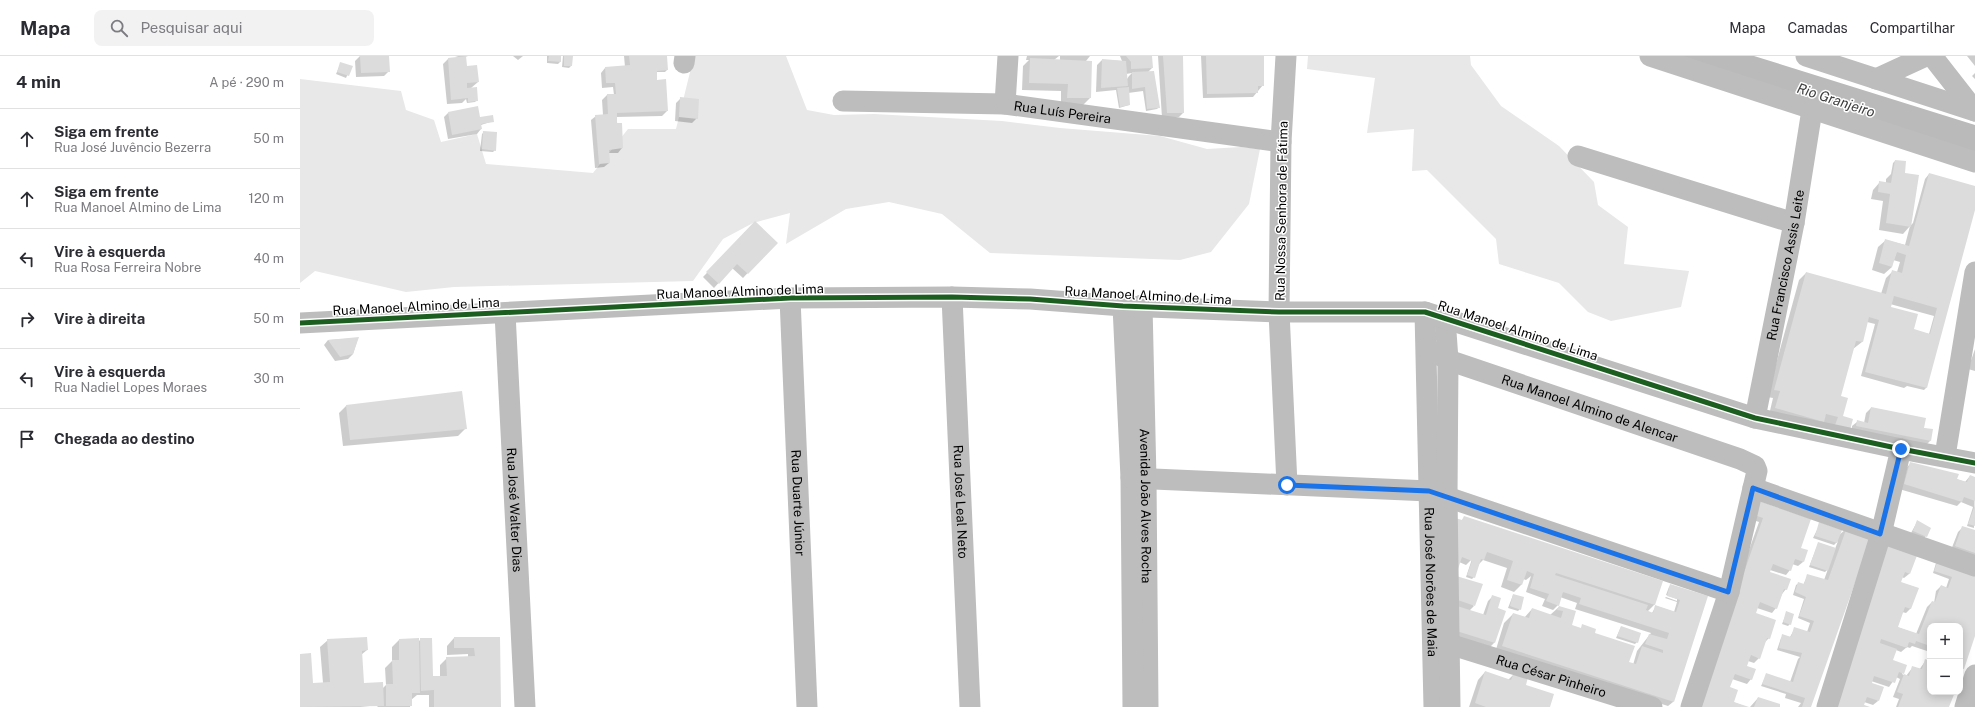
<!DOCTYPE html>
<html lang="pt">
<meta charset="utf-8">
<style>
body{margin:0;font-family:"Public Sans",sans-serif;background:#f2f2f3;color:#2b2b33}
.controls{position:absolute;right:12px;bottom:12px;display:grid;overflow:hidden;border-radius:8px;box-shadow:0 2px 10px #0003}
.controls button{width:36px;height:36px;display:grid;place-items:center;padding:0;border:0;border-bottom:1px solid #e1e1e2;background:#fff;color:#2b2b33;font:20px sans-serif}
.stop{position:absolute;width:12px;height:12px;margin:-9px;border:3px solid #1a73e8;border-radius:50%;background:#fff}
.stop.end{background:#1a73e8;border-color:#fff;box-shadow:0 1px 4px #0008}
.list{margin:0;padding:0;list-style:none}
h2{display:flex;justify-content:space-between;align-items:center;height:52px;margin:0;padding:0 16px;font-size:17px}
h2 small{font-size:13px;font-weight:400;color:#7c7c81}
.list li{display:grid;grid-template-columns:26px 1fr auto;gap:12px;align-items:center;box-sizing:border-box;height:60px;padding:0 16px;border-top:1px solid #e1e1e2}
.list b{display:block;font-size:15px;white-space:nowrap}
.list p{margin:0;font-size:13px;white-space:nowrap;color:#7c7c81}
.list em{font-size:13px;font-style:normal;color:#7c7c81}
.icon{flex:none;width:22px;height:22px;fill:none;stroke:currentColor;stroke-width:2;stroke-linecap:round;stroke-linejoin:round}
.map{position:relative;flex:none;width:1675px;height:651px;overflow:hidden}
header{display:flex;align-items:center;gap:24px;box-sizing:border-box;height:56px;padding:0 20px;background:#fff;border-bottom:1px solid #e1e1e2}
header strong{font-size:19px}
nav{display:flex;gap:22px;margin-inline-start:auto;font-size:14px}
.search{width:280px;height:36px;background:#f2f2f3;display:flex;align-items:center;gap:10px;box-sizing:border-box;padding:0 14px;border-radius:8px;color:#7c7c81;font-size:15px}
main{display:flex}
aside{flex:1;background:#fff}
.map>svg:first-child{display:block}
.green{fill:#e8e8e8}
.water{fill:#bababa}
.shadow{fill:#0003;fill-rule:evenodd}
.building{fill:#dcdcdc;fill-rule:evenodd}
.lines{fill:none;stroke-linecap:round;stroke-linejoin:round}
.minor{stroke:#bdbdbd;stroke-width:21}
.cycleway-casing{stroke:#fff;stroke-width:8}
.cycleway{stroke:#1b5e20;stroke-width:5}
.route{stroke:#1a73e8;stroke-width:5}
.labels{text-anchor:middle;stroke-width:3;stroke-linejoin:round;paint-order:stroke}
.street-label{font-size:13px;fill:#000;stroke:#fff}
.water-label{font-size:14px;font-style:italic;fill:#3e3e3e;stroke:#fff}
</style>
<header>
<strong>Mapa</strong>
<div class="search"><svg class="icon" aria-label="search" viewBox="0 0 24 24"><circle cx="10" cy="10" r="6"/><path d="M15 15l6 6"/></svg>Pesquisar aqui</div>
<nav><a>Mapa</a><a>Camadas</a><a>Compartilhar</a></nav>
</header>
<main>
<aside>
<h2>4 min<small>A pé · 290 m</small></h2>
<ul class="list">
<li><svg class="icon" aria-label="ahead" viewBox="0 0 24 24"><path d="M12 20V5M6 11l6-6 6 6"/></svg><div><b>Siga em frente</b><p>Rua José Juvêncio Bezerra</p></div><em>50 m</em></li>
<li><svg class="icon" aria-label="ahead" viewBox="0 0 24 24"><path d="M12 20V5M6 11l6-6 6 6"/></svg><div><b>Siga em frente</b><p>Rua Manoel Almino de Lima</p></div><em>120 m</em></li>
<li><svg class="icon" aria-label="left" viewBox="0 0 24 24"><path d="M17 20v-9H6M10 6l-5 5 5 5"/></svg><div><b>Vire à esquerda</b><p>Rua Rosa Ferreira Nobre</p></div><em>40 m</em></li>
<li><svg class="icon" aria-label="right" viewBox="0 0 24 24"><path d="M7 20v-9h11M14 6l5 5-5 5"/></svg><div><b>Vire à direita</b></div><em>50 m</em></li>
<li><svg class="icon" aria-label="left" viewBox="0 0 24 24"><path d="M17 20v-9H6M10 6l-5 5 5 5"/></svg><div><b>Vire à esquerda</b><p>Rua Nadiel Lopes Moraes</p></div><em>30 m</em></li>
<li><svg class="icon" aria-label="arrive" viewBox="0 0 24 24"><path d="M6 21V4h12l-3 4 3 4H6"/></svg><div><b>Chegada ao destino</b></div></li>
</ul>
</aside>
<div class="map">
<svg width="1675" height="651" viewBox="0 0 1675 651">
<rect width="100%" height="100%" fill="#fff"/>
<path class="green" d="M394,0H486L507,54L534,59L574,58L702,65L760,72L860,80L907,93L941,91L960,93L949,148L911,196L880,204L690,197L642,158L589,146L546,153L486,188L490,157L453,167L423,183L393,225L154,231L106,236L15,215L0,227V23L101,35L106,54L134,64L141,86L177,78L186,108L293,117L328,73H376Z
M1008,0H1170L1171,9L1201,50L1259,90L1294,126L1298,149L1328,171L1324,208L1389,215L1381,251L1311,265L1288,256L1259,227L1199,208L1196,183L1127,114L1112,115L1114,73L1067,77L1075,22L1007,13Z"/>
<path class="water" d="M1369,0H1454L1675,69V99Z"/>
<path class="shadow" d="M60,0H88L89,15L84,20L56,21L55,5Z
M155,0H168L165,1L166,11L178,26L171,32L177,44L175,46L167,47L166,43L162,47L147,48L143,8L148,3L162,2Z
M213,0H223L218,4Z
M247,0H260V6L258,8L247,7Z
M263,0H272L271,10L269,12L262,11Z
M324,0H366L367,14L365,16H356V25L367,55L362,60L316,61L322,92L318,97H308L309,107L304,111L295,112L291,64L296,60L303,59L302,44L307,39H314L313,31L302,32L301,17L305,12L325,11Z
M727,0H759L754,4H760V0H790L786,5L791,6L790,42L783,49L761,48V35L722,34L723,10L729,4H726Z
M820,0H851L852,12L848,16L859,51L857,53L846,55L843,35L828,37L829,49L819,52L816,34L796,36L797,9L802,4L822,5ZM832,17L829,20L827,23L826,18Z
M858,0H882L883,57L879,61L862,62Z
M901,0H964L963,29L953,41L903,42Z
M1667,0H1675V10Z
M41,7L51,11L46,22L36,18Z
M1675,17V23L1672,20Z
M381,42L397,62L392,67L375,65L376,47Z
M148,57L179,62L193,65L181,69V73L177,78L148,83L144,61Z
M184,76L195,94L193,96L180,95L182,78Z
M1595,105L1604,118L1610,170L1613,167L1625,123L1629,118L1675,131V151L1626,332L1624,334L1607,330L1604,332L1561,320L1575,268L1567,266L1562,286L1553,293L1540,341L1542,361L1549,373L1469,359L1473,342L1467,341L1499,224L1506,217L1581,238L1586,222L1593,215L1597,216L1600,206L1593,204L1592,211L1584,218L1572,214L1578,191L1586,184L1605,189L1610,170L1603,178L1579,174L1583,145L1571,143L1573,134L1580,126L1586,127V123L1591,118L1593,107ZM1590,248L1634,260L1629,278L1613,274L1589,251Z
M455,167L476,187L443,222L432,212L414,232L403,221Z
M58,282L53,298L48,303L35,305L24,289L28,284Z
M1675,293V315L1668,313Z
M46,350L165,373L158,380L43,390L39,357Z
M1571,352L1623,372L1632,374L1630,385L1625,390L1552,374V370L1557,366L1564,367L1566,357Z
M1611,407L1665,426L1670,420L1675,422L1674,472L1667,470L1673,451L1661,446L1657,450L1599,433L1606,412Z
M1455,451L1500,493L1503,506L1498,510L1492,508L1490,514L1486,519L1470,514L1469,517L1486,533L1482,538L1476,552L1472,557L1457,552L1455,557L1469,582L1464,587L1459,602L1454,607L1448,605L1446,611L1451,623L1447,628L1432,623L1429,630L1433,646L1446,651H1393L1459,466L1450,463Z
M1164,462L1355,548L1347,556L1352,557L1356,550L1374,556L1377,546L1365,542L1366,541L1377,545V543L1366,539L1369,531L1371,529L1382,533L1373,646L1368,650L1296,627L1194,600L1204,567L1213,558L1224,562L1232,553L1250,559L1259,551L1275,556L1271,570L1280,573L1283,570L1328,607L1333,609L1337,595L1351,577L1275,553L1277,547L1260,541L1258,549L1253,554L1242,550L1245,543L1226,536L1231,520L1226,524L1223,523L1221,529L1214,536L1201,531L1207,512L1183,504L1178,509L1174,521L1172,523L1166,521L1172,503L1166,509L1159,506L1161,465Z
M1617,466L1626,480L1624,482L1611,477Z
M1520,468L1538,480L1547,472L1510,651H1498L1501,647L1485,642L1486,638L1461,630L1467,618L1490,626L1498,603L1500,601L1477,594L1481,582L1483,580L1490,581L1495,572L1507,576L1510,567L1498,562L1504,543L1493,539L1496,529L1499,527L1503,529L1508,519L1524,524L1528,513L1525,516L1509,511L1518,488L1535,493L1538,485L1534,489L1513,482Z
M1663,471L1675,475V503L1651,494L1658,476Z
M1616,497L1609,518L1604,522L1602,521L1600,525L1611,552L1606,557L1602,556L1597,571L1616,578L1627,551L1632,546L1634,547L1636,535L1641,530L1646,532L1649,523L1633,517L1636,507L1675,518V577L1663,613L1660,616V570H1630V596L1612,590L1610,592L1607,591L1601,596L1596,594L1592,605L1606,610L1602,618L1606,620L1613,611L1619,614L1626,604L1630,605V636H1653L1648,651H1596L1599,643L1593,641L1600,623L1596,621L1589,631L1571,625L1570,628L1578,645L1573,649L1564,646L1563,649L1568,651H1532L1548,605Z
M1148,525L1174,550L1169,555L1183,559L1188,545L1193,540L1196,553L1204,555L1194,587L1189,592L1146,577Z
M1213,539L1220,553L1218,555L1208,552Z
M1487,556L1490,568L1488,570L1482,568Z
M1321,571L1337,586L1335,588L1316,582Z
M154,582H199L200,651H129V639H117L111,644L110,651H77L79,649L60,651H0V599L12,628L23,627L20,591L28,584L67,594L61,599L63,628L82,633L86,629L85,612L92,605V591L99,584L118,583V586L121,583L132,621H140V609L147,602L168,601V598L147,599V590Z
M1185,616L1208,624L1214,618L1249,651H1169L1178,624Z
M1458,642L1478,651H1450Z"/>
<path class="building" d="M60,0H89L90,16L61,17Z
M166,0L167,10L177,9L179,26L167,27V32L177,31L178,45L168,46V42L151,44L148,2Z
M249,0H261V6L248,5Z
M264,0H273L272,10H264Z
M329,0H367L368,14L357,15V24L366,23L368,55L317,57V67H322L323,92L309,94L310,107L299,108L295,59L308,58L307,38H316L315,27H306L305,11L330,9Z
M826,0H852L853,12L831,13V6Z
M863,0H883L884,57H867Z
M906,0H964V30H958V37L907,38Z
M730,2L792,5L791,42H767L768,28L729,27Z
M802,3L826,5L828,30L801,32Z
M40,6L53,10L49,20L37,16Z
M854,15L860,52L847,53L845,31L832,33V16Z
M829,31L830,49L820,51L817,32Z
M380,41L399,43L398,63L379,61Z
M178,50L180,61L193,59L194,66L181,68L182,73L152,79L148,56Z
M183,75L197,76L196,95L182,93Z
M1595,104L1606,105L1605,117L1619,119L1611,171L1586,167L1590,138L1578,136L1579,125L1591,127Z
M1629,117L1675,130V154L1627,332L1565,316L1579,264L1569,261L1563,286L1556,285L1541,340L1548,342L1543,360L1553,363L1550,374L1535,369L1538,361L1526,358L1524,366L1475,352L1480,335L1474,334L1506,216L1586,238L1592,214L1602,217L1606,199L1597,196L1592,211L1579,207L1585,183L1609,190ZM1594,240L1637,252L1630,278L1614,273L1618,258L1591,251Z
M455,165L478,187L448,218L437,208L419,228L406,216Z
M59,281L53,298L40,301L28,284Z
M162,335L167,373L50,384L46,349Z
M1571,351L1626,362L1624,372L1633,373L1631,385L1556,370L1557,364L1568,367Z
M1610,406L1659,418L1657,423L1667,426L1670,419L1675,421V445L1664,441L1662,446L1604,428Z
M1459,445L1511,463L1501,492L1508,494L1504,506L1495,503L1491,515L1473,508L1470,516L1491,523L1487,534L1484,533L1477,553L1460,546L1456,557L1476,564L1470,583L1467,582L1460,603L1451,599L1447,610L1456,613L1452,624L1435,618L1430,631L1438,634L1434,646L1449,651H1397L1463,462L1454,459Z
M1675,449V470L1668,468Z
M1164,460L1363,525L1355,549L1256,517L1255,519L1348,549L1346,554L1353,557L1355,549L1376,556L1380,544L1367,540L1370,528L1408,540L1374,646L1202,590L1213,557L1229,562L1232,552L1261,562L1263,555L1257,554L1259,550L1276,555L1272,569L1281,572L1282,568L1296,573L1295,577L1335,590L1329,606L1336,608L1342,590L1363,597V594L1345,588L1349,578L1367,583L1369,577L1279,548L1281,542L1263,536L1259,550L1246,545L1249,538L1230,532L1234,518L1227,515L1222,529L1207,524L1213,505L1187,496L1184,504L1181,503L1175,522L1167,519L1172,505L1162,501L1157,516L1152,461L1162,464Z
M1617,464L1631,472L1627,481L1613,475Z
M1519,466L1542,474L1537,487L1515,480Z
M1662,470L1675,474V497L1655,490Z
M1547,471L1572,479L1511,651H1502L1505,642L1462,628L1466,617L1493,626L1502,597L1479,592L1482,578L1491,581L1494,571L1510,576L1514,565L1499,560L1506,541L1495,536L1498,526L1504,528L1507,518L1528,524Z
M1518,486L1536,492L1528,515L1510,509Z
M1588,486L1618,497L1610,518L1605,516L1601,526L1619,532L1611,553L1605,551L1598,571L1619,578L1632,545L1635,546L1641,529L1648,532L1652,521L1634,515L1638,504L1675,517V580L1664,613L1660,612V570H1630V590L1616,585L1615,588L1609,586L1607,592L1581,583L1580,587L1597,593L1593,604L1607,609L1604,618L1609,620L1612,610L1622,613L1625,603L1630,605V636H1655L1649,651H1598L1603,638L1597,636L1604,618L1599,616L1595,627L1574,620L1572,627L1584,631L1579,645L1567,641L1564,649L1570,651H1535Z
M1153,519L1183,528L1175,550L1146,540Z
M1213,538L1224,541L1221,554L1210,550Z
M1192,539L1201,542L1198,552L1206,555L1195,587L1150,573L1157,550L1186,559Z
M1486,555L1494,558L1491,569L1483,566Z
M1321,570L1341,577L1338,587L1317,580Z
M67,581L68,594L62,595L64,627L83,626L84,650L0,651V598L11,597L13,627L30,626L27,583Z
M154,581H200L201,651H134V634L121,635L120,582H132L133,620H147L146,601L175,600L174,592H154Z
M119,582L120,637H112V650H86V628H93L92,604H99V583Z
M1185,615L1211,624L1214,617L1228,621L1226,629L1254,638L1250,651H1186L1175,647Z
M1458,641L1480,648V651H1454Z"/>
<g class="lines">
<g class="minor">
<path d="M986,0L981,86L979,256L987,429"/>
<path d="M1350,0L1675,106"/>
<path d="M1506,0L1675,55"/>
<path d="M1632,0L1675,55"/>
<path d="M384,7L385,0"/>
<path d="M1576,23L1626,0"/>
<path id="s1" d="M543,45L705,48L981,86"/>
<path d="M705,48L708,0"/>
<path d="M1278,100L1494,167"/>
<path id="s2" d="M652,241L670,651"/>
<path id="s3" d="M490,242L507,651"/>
<path id="s4" d="M842,249L846,423L848,651"/>
<path d="M823,250L831,422L833,651"/>
<path id="s5" d="M1125,256L1134,651"/>
<path id="s6" d="M205,257L225,651"/>
<path d="M1145,262L1148,304L1147,440L1150,651"/>
<path d="M0,267L490,242L652,241L730,243L823,250L979,256H1125L1455,362L1601,393L1675,407"/>
<path id="s7" d="M1127,292L1148,304L1440,403L1455,410L1457,415L1429,536L1391,651"/>
<path id="s8" d="M1455,362L1494,167L1512,54"/>
<path d="M1645,400L1675,216"/>
<path d="M831,422L1129,435L1429,536"/>
<path d="M1453,432L1675,510"/>
<path id="s9" d="M1149,588L1352,651"/>
<path d="M1527,651L1581,478L1601,393"/>
<path d="M1665,651L1675,619"/>
</g>
<g class="cycleway-casing">
<path id="cycleway" d="M0,267L490,242L652,241L730,243L823,250L979,256H1125L1455,362L1601,393L1675,407"/>
</g>
<use href="#cycleway" class="cycleway"/>
</g>
<g class="lines">
<path class="route" d="M987,429L1129,435L1428,536L1453,432L1580,478L1601,393"/>
</g>
<g class="labels">
<g class="street-label">
<text dy="5" stroke="none"><textPath href="#s1" startOffset="220">Rua Luís Pereira</textPath></text>
<text transform="translate(981 155) rotate(-89)" y="5">Rua Nossa Senhora de Fátima</text>
<text dy="5" stroke="none"><textPath href="#s8" startOffset="156">Rua Francisco Assis Leite</textPath></text>
<text transform="translate(440 235) rotate(-2)" y="5">Rua Manoel Almino de Lima</text>
<text transform="translate(848 239) rotate(3)" y="5">Rua Manoel Almino de Lima</text>
<text transform="translate(116 250) rotate(-3)" y="5">Rua Manoel Almino de Lima</text>
<text transform="translate(1218 274) rotate(18)" y="5">Rua Manoel Almino de Lima</text>
<text dy="5" stroke="none"><textPath href="#s7" startOffset="174">Rua Manoel Almino de Alencar</textPath></text>
<text dy="5" stroke="none"><textPath href="#s2" startOffset="205">Rua José Leal Neto</textPath></text>
<text dy="5" stroke="none"><textPath href="#s3" startOffset="205">Rua Duarte Júnior</textPath></text>
<text dy="5" stroke="none"><textPath href="#s4" startOffset="201">Avenida João Alves Rocha</textPath></text>
<text dy="5" stroke="none"><textPath href="#s6" startOffset="197">Rua José Walter Dias</textPath></text>
<text dy="5" stroke="none"><textPath href="#s5" startOffset="270">Rua José Norões de Maia</textPath></text>
<text dy="5" stroke="none"><textPath href="#s9" startOffset="107">Rua César Pinheiro</textPath></text>
</g>
<g class="water-label">
<text transform="translate(1536 44) rotate(18)" y="5">Rio Granjeiro</text>
</g>
</g>
</svg>
<div class="controls">
<button>+</button>
<button>−</button>
</div>
<div class="stop" style="left:987px;top:429px"></div>
<div class="stop end" style="left:1601px;top:393px"></div>
</div>
</main>
